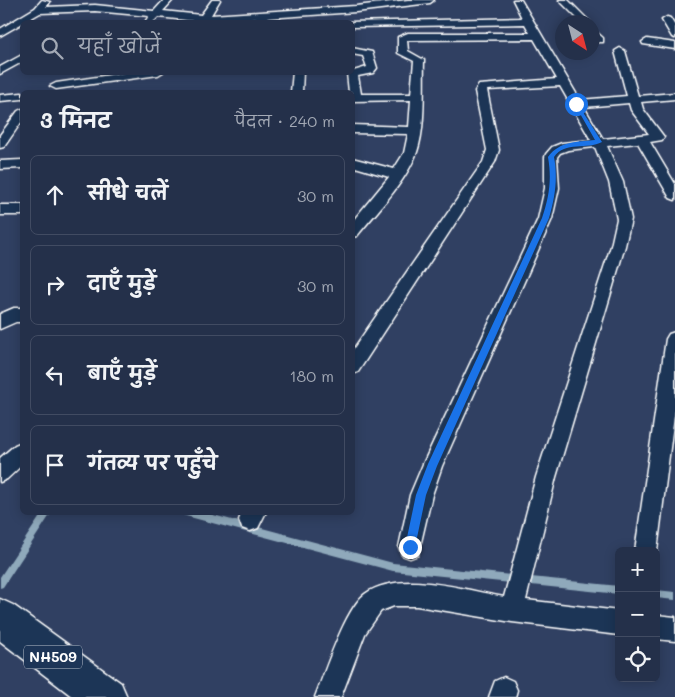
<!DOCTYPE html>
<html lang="hi">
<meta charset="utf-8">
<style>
body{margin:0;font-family:Mali,"Playpen Sans Deva",sans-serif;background:#303c54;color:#f1f3f6}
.controls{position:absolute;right:15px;bottom:15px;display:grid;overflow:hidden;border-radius:8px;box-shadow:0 2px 12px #0003}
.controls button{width:45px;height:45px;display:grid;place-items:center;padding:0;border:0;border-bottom:1px solid #414b62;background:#24304a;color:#f1f3f6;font:25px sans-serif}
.compass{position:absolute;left:555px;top:15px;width:45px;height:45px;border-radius:50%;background:#24304a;box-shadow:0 2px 12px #0003;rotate:144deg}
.stop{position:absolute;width:15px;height:15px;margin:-11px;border:4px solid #1a73e8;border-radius:50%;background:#fff}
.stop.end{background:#1a73e8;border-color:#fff;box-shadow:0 1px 5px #0008}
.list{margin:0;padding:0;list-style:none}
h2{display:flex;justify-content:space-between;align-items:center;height:65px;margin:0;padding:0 20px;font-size:21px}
h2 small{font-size:16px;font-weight:400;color:#a3a9b5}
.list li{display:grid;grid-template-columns:32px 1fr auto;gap:15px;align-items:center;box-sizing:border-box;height:80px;margin:0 10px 10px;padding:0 10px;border:1px solid #414b62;border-radius:8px}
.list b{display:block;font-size:19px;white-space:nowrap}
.list em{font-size:16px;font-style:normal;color:#a3a9b5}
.icon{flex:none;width:28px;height:28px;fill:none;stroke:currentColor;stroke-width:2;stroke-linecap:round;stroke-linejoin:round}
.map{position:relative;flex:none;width:675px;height:697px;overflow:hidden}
.search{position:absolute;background:#24304a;box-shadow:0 2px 12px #0003;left:20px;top:20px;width:335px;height:55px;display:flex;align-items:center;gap:12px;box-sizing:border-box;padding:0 18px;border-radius:8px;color:#a3a9b5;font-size:19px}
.panel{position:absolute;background:#24304a;box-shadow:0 2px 12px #0003;left:20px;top:90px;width:335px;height:425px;border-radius:8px}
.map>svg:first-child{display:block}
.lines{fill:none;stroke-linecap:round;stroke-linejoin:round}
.stream{fill:#8fa9bb;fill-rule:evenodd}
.street-casing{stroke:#fff;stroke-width:3}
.highway-casing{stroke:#fff;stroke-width:3}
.street{fill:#1d3557;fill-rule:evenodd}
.highway{fill:#1d3557;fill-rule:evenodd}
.route{fill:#1a73e8}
.labels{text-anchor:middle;stroke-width:4.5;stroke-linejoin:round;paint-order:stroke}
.shield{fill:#1d3557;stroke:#bbc2cd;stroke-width:1}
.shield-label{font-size:14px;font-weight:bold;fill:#fff}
</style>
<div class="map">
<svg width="675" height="697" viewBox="0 0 675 697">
<rect width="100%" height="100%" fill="#304062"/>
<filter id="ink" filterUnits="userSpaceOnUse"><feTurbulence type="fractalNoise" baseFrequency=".02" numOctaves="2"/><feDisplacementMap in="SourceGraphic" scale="10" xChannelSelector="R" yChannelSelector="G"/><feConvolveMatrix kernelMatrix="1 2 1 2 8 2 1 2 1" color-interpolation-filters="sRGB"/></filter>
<g filter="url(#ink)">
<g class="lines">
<path class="stream" d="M43,512H52L3,587L0,588V577Z
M182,512H202L393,563L619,586V594L393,571L186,516L183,515Z
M656,590L675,592V600L656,598Z"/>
<g class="street-casing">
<path id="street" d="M42,0L50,2L46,7L95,5L154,11L164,0H173L163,11L201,15L212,0H220L211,15L356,6L408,0H434L430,3L356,12L205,22L158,17L153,22H145L149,16L95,11L40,13L0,36V29L35,8Z
M513,0H521L580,100L627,96L615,51L620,48L625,51L638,96L675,93V99L641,102L643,109L664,137L662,140L650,142L675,184V200L670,198L638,143L607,146L623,182L631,219L625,246L556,477L526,600L619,611V635L512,622L417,606H394L381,611L365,634L341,697H315C325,672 345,609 365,594C401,569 464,590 504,597L536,477L611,246L617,219L609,182L595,147L568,150L560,153L557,157L559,188L552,219L442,466L432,495L418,555L410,558L402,555L399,547L410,495L423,464L538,219L545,188V157L546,154L552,147L562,143L591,140L560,86L487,90L499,150L495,162L358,372L352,374V351L483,162L487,150L475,91L479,85L557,79L534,39L407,40L408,51L424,60C423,88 426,126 417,152C406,182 377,211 357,236L352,237V222L389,177L352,166V158L394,169L404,153L408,134L352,133V125L409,127L411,100L352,101V92H349L347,73L367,67L363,56L352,54V48L372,52L377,68L373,73L358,76L361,94H411L414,61L398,53V37L408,33H530L525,24L352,27V22H348L522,18ZM629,103L631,110L649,134L603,139L584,107Z
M559,0H568L590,22H581Z
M667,17L670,18L675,26V38L672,37L662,20Z
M592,28L603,38V42H595L592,38Z
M647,39L675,43V49L643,44L642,42Z
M22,55V62L0,74V67Z
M131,72H163L158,75L56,89L50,86L56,83Z
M293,72H303L302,92H291Z
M22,93V99L0,101V95Z
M22,109V121L4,147L0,148V135L18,111Z
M22,160V168L0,169V161Z
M0,205H22V215H0Z
M14,308H22V322H16L0,329V314Z
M675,332V408L657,551L656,553V551H635L666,339L669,334Z
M22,442V465L7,479L0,482V458L15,445Z
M242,512H266L258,528L250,531L242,528L239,520Z
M656,615L675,617V641L656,639Z
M504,677L513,681L517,690L515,697H489L495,681Z"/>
</g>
<g class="highway-casing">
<path id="highway" d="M0,599L13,605L121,683L127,697H73L0,641Z"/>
</g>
<use href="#street" class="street"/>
<use href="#highway" class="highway"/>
</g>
</g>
<path class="route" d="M574,103H577L602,142C587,150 565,141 554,157C558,179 555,197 549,218L437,466L426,495L415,547L410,552L405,547L416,495L428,464L542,218C549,197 552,180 548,157C559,141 578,142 595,140Z"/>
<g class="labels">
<rect class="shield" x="24" y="645.5" width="58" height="23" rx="4"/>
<g class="shield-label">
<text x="53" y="662">NH509</text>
</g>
</g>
</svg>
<div class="controls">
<button>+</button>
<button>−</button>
<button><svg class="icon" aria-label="locate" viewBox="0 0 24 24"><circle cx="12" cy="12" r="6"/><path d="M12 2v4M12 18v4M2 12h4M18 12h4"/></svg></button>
</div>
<svg class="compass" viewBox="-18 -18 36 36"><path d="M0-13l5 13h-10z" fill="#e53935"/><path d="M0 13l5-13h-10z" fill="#a3a9b5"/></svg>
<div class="stop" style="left:576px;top:104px"></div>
<div class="stop end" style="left:410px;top:547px"></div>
<div class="search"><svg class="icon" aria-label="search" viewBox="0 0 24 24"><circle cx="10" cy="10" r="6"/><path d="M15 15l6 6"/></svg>यहाँ खोजें</div>
<section class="panel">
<h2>3 मिनट<small>पैदल · 240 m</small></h2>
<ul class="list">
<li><svg class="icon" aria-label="ahead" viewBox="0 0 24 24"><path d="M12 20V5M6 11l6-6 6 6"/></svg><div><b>सीधे चलें</b></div><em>30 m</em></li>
<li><svg class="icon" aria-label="right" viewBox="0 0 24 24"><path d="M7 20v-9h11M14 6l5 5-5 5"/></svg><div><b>दाएँ मुड़ें</b></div><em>30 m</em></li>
<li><svg class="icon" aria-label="left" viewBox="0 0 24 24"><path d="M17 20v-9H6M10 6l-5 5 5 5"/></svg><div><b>बाएँ मुड़ें</b></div><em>180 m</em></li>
<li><svg class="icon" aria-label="arrive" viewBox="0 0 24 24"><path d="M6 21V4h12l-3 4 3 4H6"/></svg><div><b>गंतव्य पर पहुँचे</b></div></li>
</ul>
</section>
</div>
